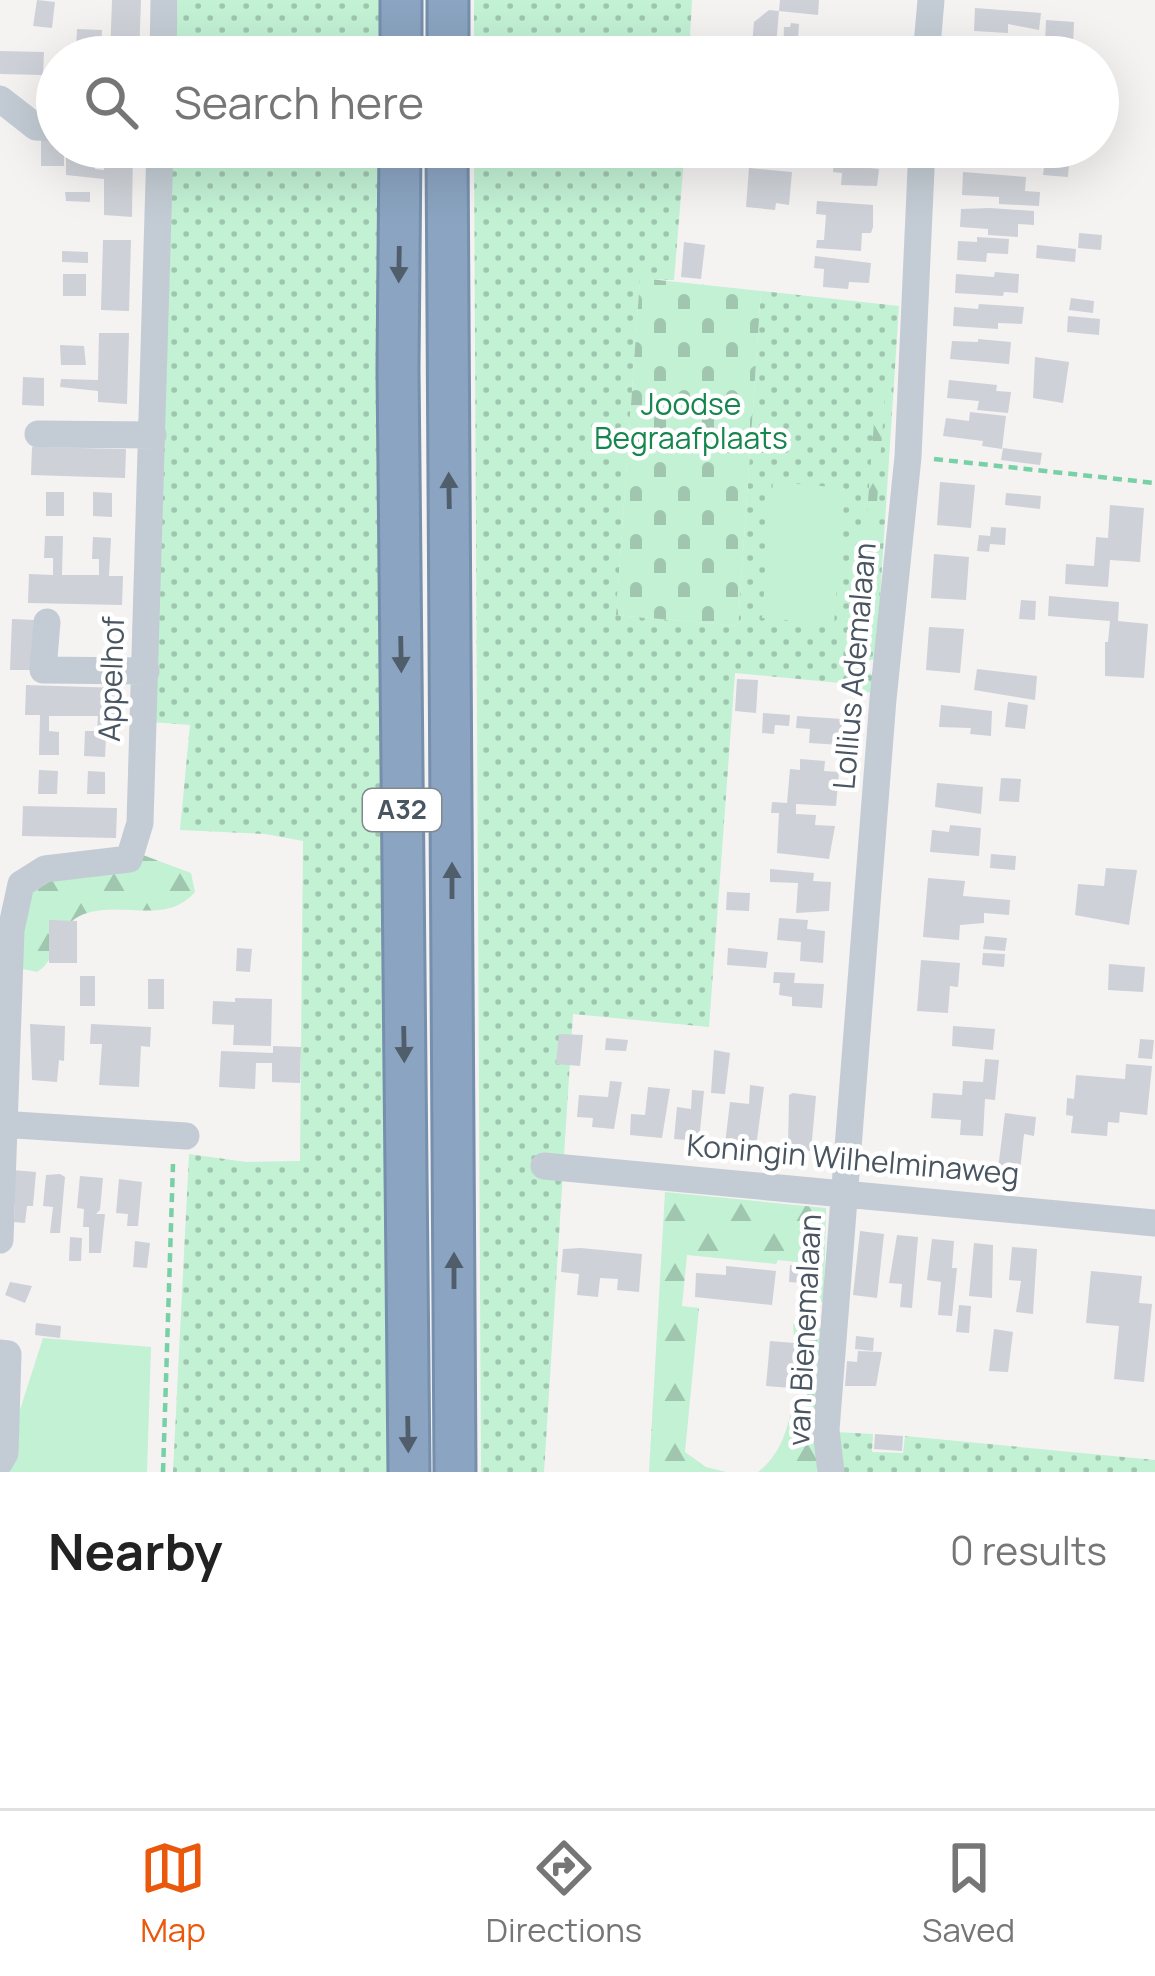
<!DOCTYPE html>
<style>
body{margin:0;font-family:Manrope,sans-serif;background:#f6f6f6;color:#222}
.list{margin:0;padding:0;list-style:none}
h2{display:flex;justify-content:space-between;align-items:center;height:156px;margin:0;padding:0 48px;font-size:51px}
h2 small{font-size:39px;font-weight:400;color:#767676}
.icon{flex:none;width:66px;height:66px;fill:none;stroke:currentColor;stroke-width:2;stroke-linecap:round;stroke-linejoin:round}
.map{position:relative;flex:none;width:1155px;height:1472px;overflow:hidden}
.search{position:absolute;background:#fff;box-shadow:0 12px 48px #0002;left:36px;right:36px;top:36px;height:132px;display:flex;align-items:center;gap:30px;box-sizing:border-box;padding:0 42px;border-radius:66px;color:#767676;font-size:45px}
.sheet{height:336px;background:#fff}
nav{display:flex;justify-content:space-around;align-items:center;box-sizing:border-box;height:168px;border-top:3px solid #e0e0e0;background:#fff;font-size:33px;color:#767676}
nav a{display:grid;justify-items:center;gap:6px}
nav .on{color:#ea580c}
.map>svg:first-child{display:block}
.grass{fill:url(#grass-dots);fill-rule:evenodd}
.forest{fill:url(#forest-firs)}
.cemetery{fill:url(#cemetery-stones)}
.green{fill:#c2f1d4}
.building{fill:#ced1d7}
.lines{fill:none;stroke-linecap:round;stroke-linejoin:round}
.highway-casing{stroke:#758fad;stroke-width:45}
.path{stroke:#78d1a6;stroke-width:4.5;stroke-dasharray:9 6;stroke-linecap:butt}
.minor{stroke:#c3ccd4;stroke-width:27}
.highway{stroke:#8aa4c1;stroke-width:39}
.oneway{fill:#505d6b}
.labels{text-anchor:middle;stroke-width:9;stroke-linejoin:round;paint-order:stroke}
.shield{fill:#fff;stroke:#808890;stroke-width:3}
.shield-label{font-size:27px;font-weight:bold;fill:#495561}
.park-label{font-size:30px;fill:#16864f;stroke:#fff}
.street-label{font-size:30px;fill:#495561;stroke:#fff}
</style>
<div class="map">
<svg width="1155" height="1472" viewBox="0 0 1155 1472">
<defs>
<pattern id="grass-dots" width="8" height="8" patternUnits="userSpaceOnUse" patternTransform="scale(3)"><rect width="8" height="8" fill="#c2f1d4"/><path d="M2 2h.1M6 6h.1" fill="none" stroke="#a0c6af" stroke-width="1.8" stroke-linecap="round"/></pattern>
<pattern id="forest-firs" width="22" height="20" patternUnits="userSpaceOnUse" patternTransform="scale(3)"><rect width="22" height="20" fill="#c2f1d4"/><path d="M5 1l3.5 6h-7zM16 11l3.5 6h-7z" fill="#a0c6af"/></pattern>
<pattern id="cemetery-stones" width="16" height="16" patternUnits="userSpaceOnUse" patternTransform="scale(3)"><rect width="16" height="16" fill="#c2f1d4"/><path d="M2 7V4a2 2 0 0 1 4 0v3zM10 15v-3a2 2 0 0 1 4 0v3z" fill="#a0c6af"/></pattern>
</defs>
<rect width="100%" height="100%" fill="#f5f2f2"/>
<path class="grass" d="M178,0H383V57H175Z
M474,0H692L689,57H474Z
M171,147H383L387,1472H173L189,1154L246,1162L300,1161L303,841L265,834L180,830L190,725L152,722Z
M474,147H685L674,280L640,279L616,615L738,626L761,291L899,306L876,659L865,661L864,672L875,675L873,692L861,693V685L735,673L709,1027L573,1014L544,1472H481ZM884,396L866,652L864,660L856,659Z
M835,1432L873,1434L872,1452L903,1453L905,1436L1155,1460V1472H838Z"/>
<path class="forest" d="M876,396H885L865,660L856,659Z
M143,855L191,873L195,892C165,926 123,900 84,914C56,924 60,958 37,972L14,967L28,888L48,879Z
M665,1192L826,1208L824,1302L804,1303L806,1263L778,1260L776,1264L687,1255L682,1306L699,1308L685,1452L706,1467L726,1472H649Z
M793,1324L822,1328L817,1472H758C782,1454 789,1425 794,1396L807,1395L811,1341L794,1339Z"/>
<path class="cemetery" d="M640,278L761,291L738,626L616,615Z"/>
<path class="green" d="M773,482L845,488L834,624L762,618Z
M43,1338L151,1347L147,1472H0Z"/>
<path class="building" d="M37,0L55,2L52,28L33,26Z
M112,0H141L139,57H110Z
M780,0H819L818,15L779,11Z
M975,8L1041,13L1039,30L1008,24V33L974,31Z
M769,10L779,11L775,57H751L754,22Z
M1046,20L1074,22L1073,45L1045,44Z
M791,23L799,24L797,53L783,52L784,27H790Z
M77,29L102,30L101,50L76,49Z
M973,38L1048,48V57H972Z
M831,42L888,47V57H834Z
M0,51L44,52L43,75L0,74Z
M41,133H57V147H64V166H41Z
M105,147H133L132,217L104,215V179L66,175V158L95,159V169L104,170Z
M964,147H1032V154L1019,153L1018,164L963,159Z
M1045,160L1069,162L1068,177L1043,175Z
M859,161L871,162L870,168L879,169L877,186L841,185L842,173L833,172L834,162Z
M749,168L792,172L789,205L776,203L775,210L746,207Z
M963,172L1026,177L1025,191L1040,192L1039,206L999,204V197L962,195Z
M65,192H90V202L66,201Z
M817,201L873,205V227L871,233H862L861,251L816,248L817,240H824L826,215L816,214Z
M990,208L1034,211V225L1018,224V237L988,235V229L960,227L961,209Z
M1079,233L1102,235L1101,250L1078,248Z
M977,237L1009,239L1008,254L987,253L986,262L957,260L958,241L977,242Z
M103,240H131L129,311L101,310Z
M684,242L705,245L701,279L681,277Z
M1037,245L1076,249L1075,262L1036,258Z
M62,251L88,252V263L62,262Z
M815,256L871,263L869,283L849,282L848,289L823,287L824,269L814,268Z
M995,272L1019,274L1018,293L1004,292L1003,296L955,293L956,274L994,277Z
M63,274H86V296H63Z
M1071,298L1094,301L1093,313L1069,310Z
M979,304L1024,307L1022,324L998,323V329L953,326L954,307L978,309Z
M1068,316L1100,319L1099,335L1067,332Z
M99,333H129L127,404L98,402V391L60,387L61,379L98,380Z
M978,339L1011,342L1009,364L950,359L952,341L978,342Z
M60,345L84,346L86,365H61Z
M1035,357L1069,362L1063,403L1033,398Z
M23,377L44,378V406L22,405Z
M949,380L997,385L996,391L1011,392L1008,413L977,410L979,401L947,398Z
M970,412L1006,416L1002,449L982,446L983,441L943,436L946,418L969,421Z
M32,447L126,449L125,478L31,475Z
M1003,448L1042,453L1040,465L1001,460Z
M940,482L975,485L971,528L937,525Z
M46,492H64V516H46Z
M93,492L112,493V517L93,516Z
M1006,493L1041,496L1040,509L1005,505Z
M1110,505L1144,508L1140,562L1110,560L1108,587L1065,584L1066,564L1094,566L1096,537L1108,538Z
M991,527L1006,528L1005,545L990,544L989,552L977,551L979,535L990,536Z
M45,536H63L62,575H99V559H92L93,537L111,538L109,576H123L122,605L28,603L29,574L53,575V558H44Z
M934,554L969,557L966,600L931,598Z
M1049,596L1119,602L1118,621L1148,624L1144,678L1105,676V642H1108L1110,621L1048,616Z
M1021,600L1036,601L1035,620L1019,619Z
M12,619L34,620L32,670H10Z
M929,627L964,629L960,673L926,670Z
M977,669L1037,676L1035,700L974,690Z
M737,679L758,680L756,713L735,711Z
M26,685L120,688L119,717H107L105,757L84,756L85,731H97L98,716H49V731L59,732V755H39L40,715H25Z
M1008,702L1028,705L1025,729L1005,727Z
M941,705L992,711L991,736L970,734L971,728L939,727Z
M763,713L790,715L789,726L775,725L774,734L762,733Z
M797,716L842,719L841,745L809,743L810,729L796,728Z
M800,759L825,761L824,771L839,772L836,806L796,804V814L816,815L815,825L835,826L829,859L777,853L779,813H771L772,802L787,803L790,769L800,770Z
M39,770L58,771L57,794H38Z
M88,771L105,772V794H87Z
M1001,778L1021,779L1019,802L999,801Z
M937,783L983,787L981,814L935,807Z
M23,806L117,808L116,838L22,836Z
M950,825L981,828L979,856L930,852L932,830L949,832Z
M991,854L1016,856L1015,870L990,868Z
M1106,868L1137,870L1129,925L1075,915L1078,884L1104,886Z
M770,869L814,873L813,881L831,882L829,911L796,913L798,883L770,882Z
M928,878L965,881L963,896L1010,900L1009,915L984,913V923L960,925L959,940L923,937Z
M727,892L750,893L749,911L726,910Z
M779,918L808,920L807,929L825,931L823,963L800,961L801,942L777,940Z
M49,920L77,921V963H49Z
M985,936L1007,938L1005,951L983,949Z
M237,948L252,949L250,972L236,971Z
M728,948L768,952L766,968L727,965Z
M983,953L1005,954L1004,967L982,965Z
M921,960L960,963L958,987L950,986L948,1013L917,1011Z
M1109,964L1145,967L1143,992L1108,990Z
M774,972L795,973L794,983L824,984L822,1008L792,1006V997L779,995L780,983H773Z
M80,976H95V1006H80Z
M148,979H164V1009H148Z
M235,998L272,999L271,1046L233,1045L234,1025L212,1024L213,1001L235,1002Z
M30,1024L65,1026L64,1061L59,1060L57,1082L32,1080Z
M91,1024L151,1027L150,1047L141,1046L139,1087L99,1085L102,1044H90Z
M953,1026L995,1029L993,1050L952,1046Z
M559,1034L583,1035L580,1066L556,1064Z
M606,1038L628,1040L626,1051L605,1050Z
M1140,1039L1154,1040L1152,1059L1138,1058Z
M273,1046L301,1047L300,1083L272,1082V1063H256L255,1089L219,1087L221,1051L273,1053Z
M714,1050L730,1053L725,1094L711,1093Z
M985,1059L999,1060L995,1100L985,1099L983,1136L960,1135L961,1120L931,1118L933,1093L962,1095L963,1081L983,1082Z
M1126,1064L1152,1066L1147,1115L1120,1112L1119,1123L1108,1122L1107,1136L1071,1133L1073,1116L1066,1115L1067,1098L1074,1099L1076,1075L1125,1079Z
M610,1081L622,1082L614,1129L592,1127L593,1118L577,1117L579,1095L608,1097Z
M750,1085L764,1087L756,1147L725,1144L730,1102L749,1104Z
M648,1087L670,1089L662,1138L630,1135L631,1114L645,1115Z
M692,1090L704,1091L699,1141L674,1139L677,1107L691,1109Z
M793,1093L816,1096L811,1151L788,1149L789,1095Z
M1005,1113L1036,1117L1034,1136L1024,1134L1020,1171L998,1169Z
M12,1170L36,1172L33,1206H27L25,1223L14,1222L15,1204H9Z
M60,1174L65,1177L60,1233H50L53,1207L43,1206L46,1175Z
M80,1176L103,1178L100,1210L96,1214H105L101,1253H89V1227H83L84,1209L77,1208Z
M119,1179L142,1182L138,1226H127L128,1214L116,1213Z
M860,1231L884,1234L877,1298L853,1295Z
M897,1235L918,1237L912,1308L900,1307L902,1284L889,1283Z
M70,1237L82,1238L81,1261H69Z
M932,1239L954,1241L952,1268H957L952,1316L938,1315L941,1282L927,1280Z
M135,1241L150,1243L147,1268L133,1267Z
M974,1243L993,1245L992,1298L969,1296Z
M1012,1247L1037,1249L1033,1314L1016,1312L1021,1281L1009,1280Z
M581,1248L642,1254L639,1292L617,1290L618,1279L600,1278L598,1297L577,1295L579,1274L561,1272L563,1249Z
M790,1265L803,1266L802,1283L789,1282Z
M726,1266L776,1271L772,1305L695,1297L696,1273L726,1275Z
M1091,1271L1142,1276L1139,1303L1152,1304L1144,1382L1114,1379L1119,1326L1086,1323Z
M10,1282L32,1286L25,1303L5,1295Z
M959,1305L971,1306L969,1333L956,1332Z
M36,1323L61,1326L60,1338L35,1335Z
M994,1329L1013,1332L1008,1372L989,1371Z
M856,1336L874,1338L873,1351L855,1349Z
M770,1341L807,1344L803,1389L766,1386Z
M858,1351L882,1352L876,1386H845L847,1361L857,1362Z
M875,1434L903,1436L902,1451L874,1449Z"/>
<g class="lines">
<g class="highway-casing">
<path id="highway" d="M401,57V0
M448,57V0
M400,147L398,369L409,1472
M447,147L455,1472"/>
</g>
<path class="path" d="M934,459L1155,483
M163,1472L173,1164"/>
<path class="minor" d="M163,57L164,0
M926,57L931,0
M0,99L36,127L57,128
M38,434L153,435
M47,622L43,670L146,671
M0,1124L186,1136
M544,1166L1155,1223
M0,1240L11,930L21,884L45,869L129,859L140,823L160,147
M0,1353L8,1354L5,1453L0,1462
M831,1472L826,1430L883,699L908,457L922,147"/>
<use href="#highway" class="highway"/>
</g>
<defs><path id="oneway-solid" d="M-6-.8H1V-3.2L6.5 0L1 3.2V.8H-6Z" transform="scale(3)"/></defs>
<g class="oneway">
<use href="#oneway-solid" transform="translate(399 264) rotate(91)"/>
<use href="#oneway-solid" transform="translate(449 491) rotate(-91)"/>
<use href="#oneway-solid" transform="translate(401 654) rotate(89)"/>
<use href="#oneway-solid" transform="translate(452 881) rotate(-90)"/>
<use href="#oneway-solid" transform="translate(404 1044) rotate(89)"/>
<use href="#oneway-solid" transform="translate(454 1271) rotate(-90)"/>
<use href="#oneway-solid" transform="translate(408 1434) rotate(89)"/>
</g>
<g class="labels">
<rect class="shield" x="363" y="789" width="78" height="42" rx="9"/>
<g class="shield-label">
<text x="402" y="819">A32</text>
</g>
<g class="park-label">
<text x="691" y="415">Joodse<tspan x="691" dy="34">Begraafplaats</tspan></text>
</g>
<g class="street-label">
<text transform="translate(855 666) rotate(-85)" y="10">Lollius Ademalaan</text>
<text transform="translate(112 679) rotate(-88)" y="10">Appelhof</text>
<text transform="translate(853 1160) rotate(5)" y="10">Koningin Wilhelminaweg</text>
<text transform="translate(805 1330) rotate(-87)" y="10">van Bienemalaan</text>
</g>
</g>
</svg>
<div class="search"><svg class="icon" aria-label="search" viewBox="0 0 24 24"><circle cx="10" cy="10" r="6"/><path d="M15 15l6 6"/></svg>Search here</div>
</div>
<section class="sheet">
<h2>Nearby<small>0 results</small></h2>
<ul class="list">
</ul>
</section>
<nav>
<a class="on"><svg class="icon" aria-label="map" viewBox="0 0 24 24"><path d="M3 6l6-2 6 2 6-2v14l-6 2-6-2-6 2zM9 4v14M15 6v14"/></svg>Map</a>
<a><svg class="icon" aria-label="directions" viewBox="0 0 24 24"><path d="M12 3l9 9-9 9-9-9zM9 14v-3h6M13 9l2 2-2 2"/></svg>Directions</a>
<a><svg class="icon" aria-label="saved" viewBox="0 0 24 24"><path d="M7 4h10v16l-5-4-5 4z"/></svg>Saved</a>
</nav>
